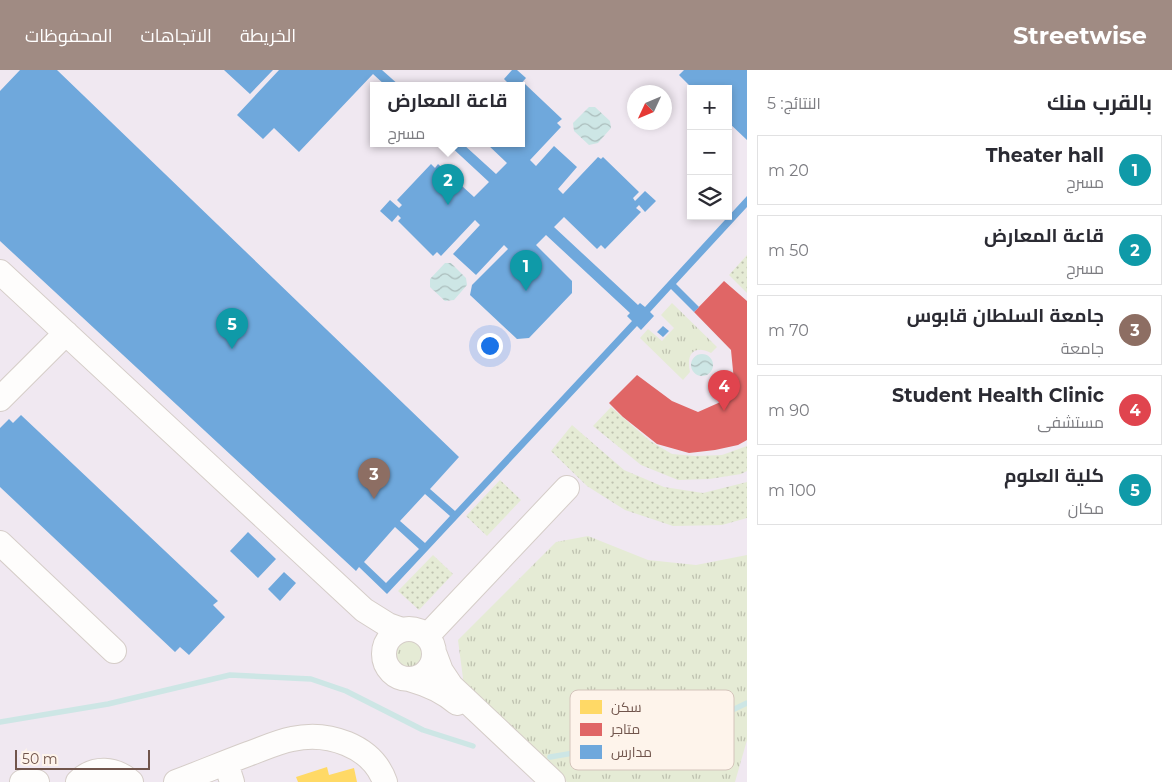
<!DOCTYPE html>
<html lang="ar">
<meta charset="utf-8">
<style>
body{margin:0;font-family:Montserrat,Cairo,sans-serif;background:#f2f2f3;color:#2b2b33;direction:rtl}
.controls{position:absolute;right:15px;top:15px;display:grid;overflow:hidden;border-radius:0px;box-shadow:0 2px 8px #0003}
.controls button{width:45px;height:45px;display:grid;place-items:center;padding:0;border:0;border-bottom:1px solid #e1e1e2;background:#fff;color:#2b2b33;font:25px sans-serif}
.compass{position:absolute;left:627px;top:15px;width:45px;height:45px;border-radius:50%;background:#fff;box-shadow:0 2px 8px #0003;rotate:226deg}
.scale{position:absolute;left:15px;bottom:12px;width:135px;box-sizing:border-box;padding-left:5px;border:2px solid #71554c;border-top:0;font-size:14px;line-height:18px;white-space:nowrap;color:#71554c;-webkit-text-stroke:4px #fef4eb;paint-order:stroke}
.you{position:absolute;left:489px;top:275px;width:18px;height:18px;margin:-12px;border:4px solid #fff;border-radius:50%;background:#1a73e8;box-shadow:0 0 0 8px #1a73e833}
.badge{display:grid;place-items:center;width:32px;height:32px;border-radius:50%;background:#a08b83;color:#fff;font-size:16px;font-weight:700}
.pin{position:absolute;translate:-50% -41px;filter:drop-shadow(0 1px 2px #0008)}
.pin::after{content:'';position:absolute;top:26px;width:18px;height:15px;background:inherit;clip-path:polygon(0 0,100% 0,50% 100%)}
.popup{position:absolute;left:370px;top:12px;width:155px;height:65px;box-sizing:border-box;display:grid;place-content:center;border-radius:0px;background:#fff;filter:drop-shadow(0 1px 4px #0005);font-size:16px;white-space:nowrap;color:#7c7c81}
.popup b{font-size:19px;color:#2b2b33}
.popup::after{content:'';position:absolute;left:50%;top:100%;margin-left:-10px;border:10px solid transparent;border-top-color:#fff}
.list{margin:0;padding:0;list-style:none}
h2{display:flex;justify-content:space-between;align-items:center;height:65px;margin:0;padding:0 20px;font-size:21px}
h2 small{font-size:16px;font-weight:400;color:#7c7c81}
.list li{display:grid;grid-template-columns:32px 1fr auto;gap:15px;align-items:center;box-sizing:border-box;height:70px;margin:0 10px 10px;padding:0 10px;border:1px solid #e1e1e2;border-radius:0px}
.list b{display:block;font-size:19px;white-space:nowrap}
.list p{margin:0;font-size:16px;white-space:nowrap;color:#7c7c81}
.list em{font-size:16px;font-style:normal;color:#7c7c81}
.icon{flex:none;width:28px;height:28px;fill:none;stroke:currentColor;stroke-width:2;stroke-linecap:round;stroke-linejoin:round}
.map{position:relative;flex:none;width:747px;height:712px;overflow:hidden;direction:ltr}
header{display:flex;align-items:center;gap:30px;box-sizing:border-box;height:70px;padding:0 25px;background:#a08b83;color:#fff}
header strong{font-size:24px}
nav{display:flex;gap:28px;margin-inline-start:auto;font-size:18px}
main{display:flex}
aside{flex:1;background:#fff}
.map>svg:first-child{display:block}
.education{fill:#f0e8f1;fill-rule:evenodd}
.grass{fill:url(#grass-dots)}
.park{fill:url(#park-tufts)}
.water{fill:url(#water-waves)}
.homes{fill:#ffd966}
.shops{fill:#e06666}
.schools{fill:#6fa8dc;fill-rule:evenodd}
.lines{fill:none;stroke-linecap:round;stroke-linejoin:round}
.stream{stroke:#cde6e5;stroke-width:5.5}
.minor-casing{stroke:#d5cdc8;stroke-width:26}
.minor{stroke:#fefdfc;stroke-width:24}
.key{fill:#fef4eb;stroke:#d4c4bb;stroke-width:1}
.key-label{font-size:14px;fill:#71554c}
</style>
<header>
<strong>Streetwise</strong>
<nav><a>الخريطة</a><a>الاتجاهات</a><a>المحفوظات</a></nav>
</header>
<main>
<aside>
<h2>بالقرب منك<small>النتائج: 5</small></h2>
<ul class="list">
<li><span class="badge" style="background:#0f9aa8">1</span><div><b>Theater hall</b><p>مسرح</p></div><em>20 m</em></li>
<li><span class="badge" style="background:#0f9aa8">2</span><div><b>قاعة المعارض</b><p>مسرح</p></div><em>50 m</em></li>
<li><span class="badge" style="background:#8d6e63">3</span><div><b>جامعة السلطان قابوس</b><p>جامعة</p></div><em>70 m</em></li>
<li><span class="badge" style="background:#e0444e">4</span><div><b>Student Health Clinic</b><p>مستشفى</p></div><em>90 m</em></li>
<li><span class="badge" style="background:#0f9aa8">5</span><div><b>كلية العلوم</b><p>مكان</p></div><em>100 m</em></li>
</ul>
</aside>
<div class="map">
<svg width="747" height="712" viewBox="0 0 747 712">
<defs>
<pattern id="grass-dots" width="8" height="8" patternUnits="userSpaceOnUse" patternTransform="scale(1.25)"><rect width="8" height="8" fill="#e5ebd5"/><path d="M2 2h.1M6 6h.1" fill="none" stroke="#bec1af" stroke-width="1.8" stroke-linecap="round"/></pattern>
<pattern id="park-tufts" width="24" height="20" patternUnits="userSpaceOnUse" patternTransform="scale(1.25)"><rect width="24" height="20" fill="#e5ebd5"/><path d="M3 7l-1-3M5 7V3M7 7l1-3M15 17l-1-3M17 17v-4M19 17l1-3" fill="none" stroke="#bec1af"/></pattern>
<pattern id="water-waves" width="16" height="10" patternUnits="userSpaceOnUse" patternTransform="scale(1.25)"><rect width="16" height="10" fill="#cde6e5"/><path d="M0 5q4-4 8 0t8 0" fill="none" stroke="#abbdbc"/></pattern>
</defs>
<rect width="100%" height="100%" fill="#f6f0ea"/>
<path class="education" d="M0,0H747V712H0ZM374,16H522V74H374ZM691,19H728V146H691ZM634,22H664V52H634Z"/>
<path class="grass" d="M747,185V223L729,205Z
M611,337L650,371L672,384L695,386L722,385L747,376V401L741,404L709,409L678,410L641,395L593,356Z
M572,355L624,400L664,417L703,423L747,412V448L722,455L673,456L625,440L587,416L551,381Z
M500,410L521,430L487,466L466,446Z
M433,485L453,504L419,540L398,521Z"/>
<path class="park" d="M672,233L717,277L711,283C693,274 686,285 690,302L683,310L640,268L648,259L662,271L674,258L661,245Z
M588,466L648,490L696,495L747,485V670L735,712H567L464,616L458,570L556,472Z
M391 582a16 16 0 1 1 32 0a16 16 0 1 1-32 0Z"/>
<path class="water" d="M589,37H595L610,51L611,58L598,73L589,75L574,61L573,53Z
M445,193H451L466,208L467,215L454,230L445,231L430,217V209Z
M691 295a11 11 0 1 1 22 0a11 11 0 1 1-22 0Z"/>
<path class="homes" d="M327,697L329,705L354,698L357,712H298L296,707Z"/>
<path class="shops" d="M724,211L747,231V370L738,375L715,380L689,383L657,374L623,347L609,333L637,305L672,331L698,342L725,330L734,311L731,280L694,242Z"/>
<path class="schools" d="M20,0H57L459,387L430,419L455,441L632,251L627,246L630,243L546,165L536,175L572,211V223L529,268L517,269L470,225L472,215L508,179L504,175L476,205L453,184L480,155L475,150L441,186L437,182L433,186L398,151L401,148L398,145L392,152L380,141L390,130L399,138L402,135L397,130L431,94L435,98L438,94L474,127L489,112L448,74H463L496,104L507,93L487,74H522V18L525,14L562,49L557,53L561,57L530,90L536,96L554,76L577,97L558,119L563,124L598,87L601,89L603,87L639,122L633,128L635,131L645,121L656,131L645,142L639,135L636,138L641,142L605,179L601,175L597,179L564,147L554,157L638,235L640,233L645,237L747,126V137L676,214L699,237L694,242L671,219L650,242L654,246L641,260L637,256L387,524L359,497L356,501L0,171V21ZM425,424L450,446L425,473L400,451ZM395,457L419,479L386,513L364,492Z
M224,0H273L250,24Z
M279,0H382L400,16H386L373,4L299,82L274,58L263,69L237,45Z
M512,0H517L526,8L519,16H511L504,9Z
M684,0H747V70L728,52V19H693L679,5Z
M663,256L669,261L663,267L657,262Z
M21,345L218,531L213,535L225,547L189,585L180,577L175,582L0,417V358L9,349L13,353Z
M248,462L276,489L258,508L230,481Z
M284,502L296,513L280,531L268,519Z"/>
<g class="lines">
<path class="stream" d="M0,652L108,634L230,605L311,609L346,621L423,660L473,676
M550,687C616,676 688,663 747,633"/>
<g class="minor-casing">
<path id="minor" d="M0,202L364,540L388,555L402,560
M0,329L66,263
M0,473L114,581
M384 584a25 25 0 1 1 50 0a25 25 0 1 1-50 0Z
M427,566L567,418
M435,585L441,601L451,616L553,712
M412,610C430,615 443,621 457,633
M226,693L232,712
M22,712H37
M78,712C94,696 115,698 131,712
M176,712C200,703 224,693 248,684C262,679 277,672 292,669C327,661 372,675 385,712"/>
</g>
<use href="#minor" class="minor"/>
</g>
<rect x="570" y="620" width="164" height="80" rx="8" class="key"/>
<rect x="580" y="630" width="22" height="14" fill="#ffd966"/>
<rect x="580" y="653" width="22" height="13" fill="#e06666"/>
<rect x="580" y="675" width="22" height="14" fill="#6fa8dc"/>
<g class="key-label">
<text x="611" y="642">سكن</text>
<text x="611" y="664">متاجر</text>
<text x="611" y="687">مدارس</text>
</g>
</svg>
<div class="controls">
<button>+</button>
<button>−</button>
<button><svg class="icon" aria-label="layers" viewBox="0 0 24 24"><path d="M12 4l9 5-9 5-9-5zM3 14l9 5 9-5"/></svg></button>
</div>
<svg class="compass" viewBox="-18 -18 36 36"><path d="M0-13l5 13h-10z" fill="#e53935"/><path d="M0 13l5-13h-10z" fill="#7c7c81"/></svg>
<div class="scale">50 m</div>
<div class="you"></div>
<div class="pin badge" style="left:526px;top:221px;background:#0f9aa8">1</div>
<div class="pin badge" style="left:448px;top:135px;background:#0f9aa8">2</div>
<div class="popup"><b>قاعة المعارض</b>مسرح</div>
<div class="pin badge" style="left:374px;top:429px;background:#8d6e63">3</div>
<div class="pin badge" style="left:724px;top:341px;background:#e0444e">4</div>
<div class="pin badge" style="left:232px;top:279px;background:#0f9aa8">5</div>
</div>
</main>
